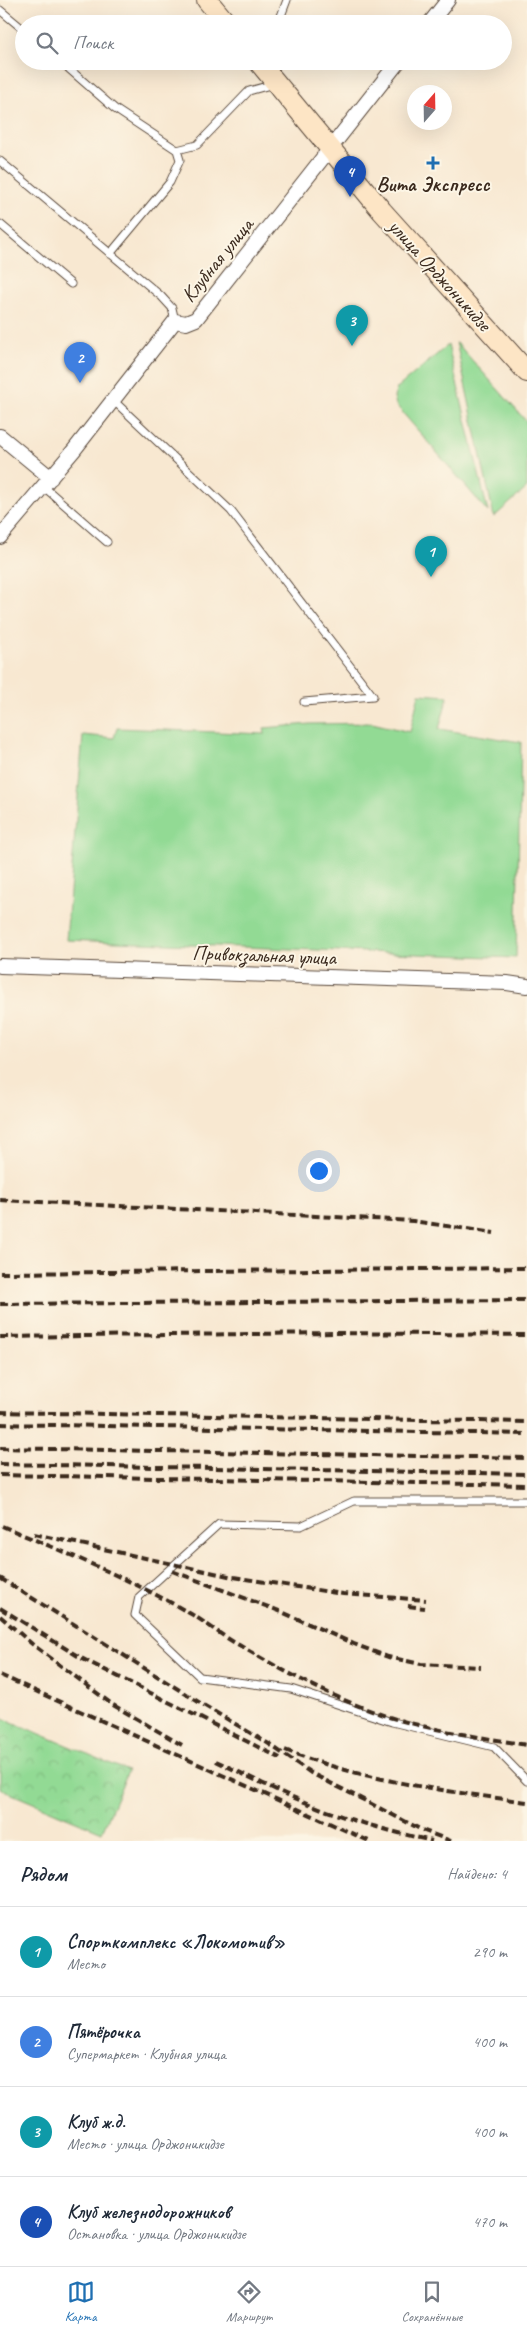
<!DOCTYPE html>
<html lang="ru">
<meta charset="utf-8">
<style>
body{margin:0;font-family:Caveat,sans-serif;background:#f6f6f7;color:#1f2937}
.compass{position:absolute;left:407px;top:85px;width:45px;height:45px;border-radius:50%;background:#fff;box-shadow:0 5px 20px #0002;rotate:20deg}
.you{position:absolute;left:318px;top:1170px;width:18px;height:18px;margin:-12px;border:4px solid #fff;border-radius:50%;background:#1a73e8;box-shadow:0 0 0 8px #1a73e833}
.badge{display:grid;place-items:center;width:32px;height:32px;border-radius:50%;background:#1f6fb2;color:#fff;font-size:16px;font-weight:700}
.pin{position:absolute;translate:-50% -41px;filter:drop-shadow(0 1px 2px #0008)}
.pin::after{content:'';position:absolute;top:26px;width:18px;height:15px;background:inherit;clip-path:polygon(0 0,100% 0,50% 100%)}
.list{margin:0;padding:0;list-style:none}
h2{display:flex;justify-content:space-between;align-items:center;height:65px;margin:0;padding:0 20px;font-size:21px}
h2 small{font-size:16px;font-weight:400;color:#747a83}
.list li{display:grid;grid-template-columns:32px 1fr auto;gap:15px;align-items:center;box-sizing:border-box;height:90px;padding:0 20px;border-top:1px solid #e0e1e3}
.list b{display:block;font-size:19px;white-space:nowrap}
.list p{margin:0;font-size:16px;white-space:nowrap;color:#747a83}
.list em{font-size:16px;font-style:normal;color:#747a83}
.icon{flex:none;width:28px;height:28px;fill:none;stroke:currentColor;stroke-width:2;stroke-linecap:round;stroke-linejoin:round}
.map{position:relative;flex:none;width:527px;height:1841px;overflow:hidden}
.search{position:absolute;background:#fff;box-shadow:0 5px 20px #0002;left:15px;right:15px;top:15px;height:55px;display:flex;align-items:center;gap:12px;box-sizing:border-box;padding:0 18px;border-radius:28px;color:#747a83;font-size:19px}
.sheet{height:425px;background:#fff}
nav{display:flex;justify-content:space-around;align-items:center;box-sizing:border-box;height:70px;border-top:1px solid #e0e1e3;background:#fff;font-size:14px;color:#747a83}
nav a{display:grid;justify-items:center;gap:2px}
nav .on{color:#1f6fb2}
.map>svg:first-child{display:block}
.grass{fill:#92da94;stroke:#668259}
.park{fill:url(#park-crowns);stroke:#668259}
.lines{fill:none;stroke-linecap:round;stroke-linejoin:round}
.lane-casing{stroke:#574639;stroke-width:9}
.street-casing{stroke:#574639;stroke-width:16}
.secondary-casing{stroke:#574639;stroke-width:22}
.lane{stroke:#fff;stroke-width:7}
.street{stroke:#fff;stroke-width:14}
.secondary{stroke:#fde5c5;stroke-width:20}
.rail{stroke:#3b2a1e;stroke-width:4;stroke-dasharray:8 4;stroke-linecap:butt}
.poi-dot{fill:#1f6fb2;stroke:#fcf5e5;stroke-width:2}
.labels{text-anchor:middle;stroke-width:4;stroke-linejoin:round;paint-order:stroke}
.poi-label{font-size:21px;font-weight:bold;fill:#3b2a1e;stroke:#fcf5e5}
.street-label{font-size:21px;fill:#3b2a1e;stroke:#fcf5e5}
</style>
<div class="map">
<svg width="527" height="1841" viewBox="0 0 527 1841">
<defs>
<pattern id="park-crowns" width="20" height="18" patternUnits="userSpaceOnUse" patternTransform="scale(1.25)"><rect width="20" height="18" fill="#92da94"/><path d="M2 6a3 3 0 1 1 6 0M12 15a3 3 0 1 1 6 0" fill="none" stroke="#7fbb7f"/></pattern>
</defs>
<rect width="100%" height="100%" fill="#fcf5e5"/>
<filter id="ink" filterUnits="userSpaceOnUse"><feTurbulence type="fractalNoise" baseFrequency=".02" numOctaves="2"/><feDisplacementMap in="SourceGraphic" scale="10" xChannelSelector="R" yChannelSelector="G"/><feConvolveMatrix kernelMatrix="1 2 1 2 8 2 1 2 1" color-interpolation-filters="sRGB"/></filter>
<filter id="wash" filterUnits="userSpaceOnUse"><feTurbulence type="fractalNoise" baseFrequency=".0096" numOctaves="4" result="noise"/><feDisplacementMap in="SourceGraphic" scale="20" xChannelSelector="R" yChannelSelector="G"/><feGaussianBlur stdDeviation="1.12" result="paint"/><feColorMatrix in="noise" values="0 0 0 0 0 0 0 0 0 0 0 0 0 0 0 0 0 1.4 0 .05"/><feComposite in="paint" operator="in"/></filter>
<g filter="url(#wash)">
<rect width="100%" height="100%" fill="#f8e8d1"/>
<path class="grass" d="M456,342L527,422V488L494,517Z
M448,345L488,512L396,405L394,397L397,388Z
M419,694L448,696L439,729L521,742L516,958L66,940L83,735L114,738L117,728L265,734L264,728L310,724L372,723L410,732Z"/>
<path class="park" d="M0,1717L128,1771L102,1832L0,1789Z"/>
</g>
<g filter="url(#ink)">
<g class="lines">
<g class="lane-casing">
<path id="lane" d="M0,10L24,30
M278,24L287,0
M60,61L115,109L177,150L180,160L170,182L110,254
M177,150L197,145L249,91L274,84
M0,161L161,296L172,308L175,321
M0,224L71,284
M113,400L231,511L373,696L304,702
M43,486L107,542
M527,1501H354L301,1526L219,1524L139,1597L135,1615L200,1677L291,1689L392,1722L494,1747L527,1781"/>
</g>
<g class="street-casing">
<path id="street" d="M429,24L448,0
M0,436L51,478
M0,537L74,450L175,321L186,323L196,319L399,61
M0,966L507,983L527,986"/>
</g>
<g class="secondary-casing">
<path id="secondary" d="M207,0L227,24
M258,61L382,211L527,372"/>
</g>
<use href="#lane" class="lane"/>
<use href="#street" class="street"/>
<use href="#secondary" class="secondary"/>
<path class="rail" d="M0,1200L413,1221L494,1233
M0,1273L527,1268
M0,1304L527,1300
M0,1337L335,1333L527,1335
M0,1412L527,1422
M0,1424L527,1434
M0,1448L527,1458
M0,1464L527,1474
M0,1475L527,1485
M2,1526C66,1553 131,1579 191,1614C208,1624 222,1636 239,1645C286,1673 337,1700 389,1717C434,1731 481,1737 527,1745
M34,1534L233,1577L343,1594L426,1600
M172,1571L282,1612L354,1644L388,1657L421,1664L481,1667
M0,1578L205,1706L269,1744L311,1773L422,1830L451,1841
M408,1606L425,1608
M0,1608L81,1658L280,1758
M0,1616L32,1644L113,1705L182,1745
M0,1675L369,1841
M285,1750C364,1781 444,1791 527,1802
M216,1761C246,1775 276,1791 307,1803C347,1820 389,1831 432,1841"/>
</g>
</g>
<path class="poi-dot" d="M430.5 155.5h5v5h5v5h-5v5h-5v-5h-5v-5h5z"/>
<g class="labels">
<g class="poi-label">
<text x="433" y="191">Вита Экспресс</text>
</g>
<g class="street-label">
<text transform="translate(217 260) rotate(-51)" y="7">Клубная улица</text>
<text transform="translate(440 275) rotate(48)" y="7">улица Орджоникидзе</text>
<text transform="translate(264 955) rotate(2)" y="7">Привокзальная улица</text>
</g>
</g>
</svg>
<svg class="compass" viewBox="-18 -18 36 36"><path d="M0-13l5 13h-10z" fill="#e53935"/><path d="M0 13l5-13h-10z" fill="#747a83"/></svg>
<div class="you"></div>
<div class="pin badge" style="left:431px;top:577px;background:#0f9aa8">1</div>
<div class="pin badge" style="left:80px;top:383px;background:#3f7fe0">2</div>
<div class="pin badge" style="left:352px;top:346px;background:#0f9aa8">3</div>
<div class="pin badge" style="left:350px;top:197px;background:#1a4fb4">4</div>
<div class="search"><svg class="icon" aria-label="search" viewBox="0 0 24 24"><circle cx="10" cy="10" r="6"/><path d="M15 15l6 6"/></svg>Поиск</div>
</div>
<section class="sheet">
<h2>Рядом<small>Найдено: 4</small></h2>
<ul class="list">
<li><span class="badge" style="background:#0f9aa8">1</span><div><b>Спорткомплекс «Локомотив»</b><p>Место</p></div><em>290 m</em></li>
<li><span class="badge" style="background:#3f7fe0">2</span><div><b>Пятёрочка</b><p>Супермаркет · Клубная улица</p></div><em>400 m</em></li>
<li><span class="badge" style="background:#0f9aa8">3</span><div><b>Клуб ж.д.</b><p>Место · улица Орджоникидзе</p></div><em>400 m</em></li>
<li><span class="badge" style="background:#1a4fb4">4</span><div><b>Клуб железнодорожников</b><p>Остановка · улица Орджоникидзе</p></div><em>470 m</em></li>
</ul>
</section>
<nav>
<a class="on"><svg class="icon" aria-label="map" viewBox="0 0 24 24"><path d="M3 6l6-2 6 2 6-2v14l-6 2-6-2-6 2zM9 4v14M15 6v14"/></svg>Карта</a>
<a><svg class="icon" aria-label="directions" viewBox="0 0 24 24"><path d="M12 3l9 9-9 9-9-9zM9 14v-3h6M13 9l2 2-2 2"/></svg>Маршрут</a>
<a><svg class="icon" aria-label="saved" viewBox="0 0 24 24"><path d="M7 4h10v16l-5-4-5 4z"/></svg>Сохранённые</a>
</nav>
